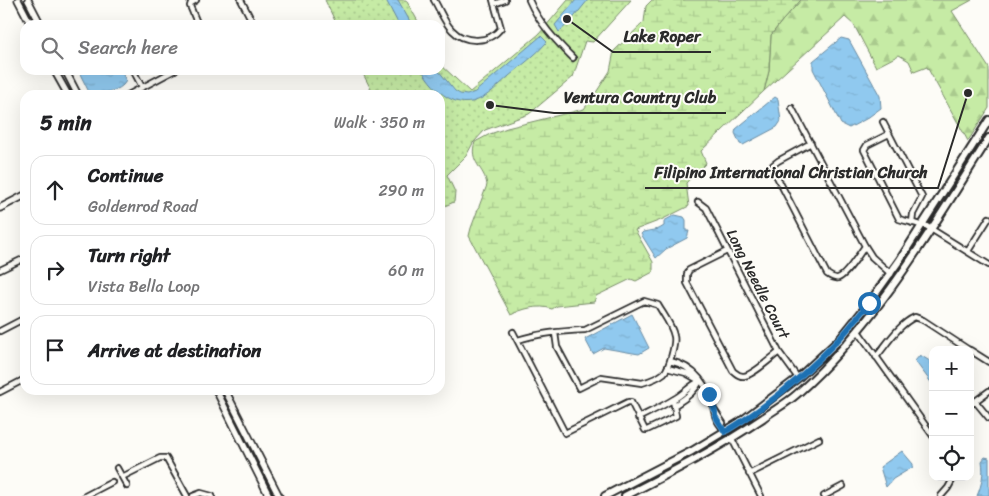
<!DOCTYPE html>
<meta charset="utf-8">
<style>
body{margin:0;font-family:Sriracha,sans-serif;background:#f6f6f6;color:#202124}
.controls{position:absolute;right:15px;bottom:15px;display:grid;overflow:hidden;border-radius:10px;box-shadow:0 5px 20px #0002}
.controls button{width:45px;height:45px;display:grid;place-items:center;padding:0;border:0;border-bottom:1px solid #e0e0e0;background:#fff;color:#202124;font:25px sans-serif}
.stop{position:absolute;width:15px;height:15px;margin:-11px;border:4px solid #1f6fb2;border-radius:50%;background:#fff}
.stop.end{background:#1f6fb2;border-color:#fff;box-shadow:0 1px 5px #0008}
.list{margin:0;padding:0;list-style:none}
h2{display:flex;justify-content:space-between;align-items:center;height:65px;margin:0;padding:0 20px;font-size:21px}
h2 small{font-size:16px;font-weight:400;color:#757577}
.list li{display:grid;grid-template-columns:32px 1fr auto;gap:15px;align-items:center;box-sizing:border-box;height:70px;margin:0 10px 10px;padding:0 10px;border:1px solid #e0e0e0;border-radius:15px}
.list b{display:block;font-size:19px;white-space:nowrap}
.list p{margin:0;font-size:16px;white-space:nowrap;color:#757577}
.list em{font-size:16px;font-style:normal;color:#757577}
.icon{flex:none;width:28px;height:28px;fill:none;stroke:currentColor;stroke-width:2;stroke-linecap:round;stroke-linejoin:round}
.map{position:relative;flex:none;width:989px;height:496px;overflow:hidden}
.search{position:absolute;background:#fff;box-shadow:0 5px 20px #0002;left:20px;top:20px;width:425px;height:55px;display:flex;align-items:center;gap:12px;box-sizing:border-box;padding:0 18px;border-radius:15px;color:#757577;font-size:19px}
.panel{position:absolute;background:#fff;box-shadow:0 5px 20px #0002;left:20px;top:90px;width:425px;height:305px;border-radius:15px}
.map>svg:first-child{display:block}
.grass{fill:url(#grass-dots);stroke:#788b68}
.forest{fill:url(#forest-firs);stroke:#788b68}
.wetland{fill:url(#wetland-marsh);stroke:#788b68}
.water{fill:url(#water-ripples);stroke:#688aa1}
.lines{fill:none;stroke-linecap:round;stroke-linejoin:round}
.minor-casing{stroke:#2b2b2b;stroke-width:8}
.tertiary-casing{stroke:#2b2b2b;stroke-width:9}
.secondary-casing{stroke:#2b2b2b;stroke-width:10}
.minor{stroke:#fdfcf7;stroke-width:4.5}
.tertiary{stroke:#fdfcf7;stroke-width:5.5}
.secondary{stroke:#fdfcf7;stroke-width:6}
.route{stroke:#1f6fb2;stroke-width:6}
.labels{text-anchor:middle;stroke-width:4;stroke-linejoin:round;paint-order:stroke}
.street-label{font-size:15px;fill:#2b2b2b;stroke:#fdfcf7}
.leader{fill:none;stroke:#2b2b2b;stroke-width:2}
.callout-dot{fill:#2b2b2b;stroke:#fdfcf7;stroke-width:2}
.callout-label{font-size:16px;text-anchor:middle;font-weight:bold;fill:#2b2b2b;stroke:#fdfcf7;stroke-width:4;stroke-linejoin:round;paint-order:stroke}
</style>
<div class="map">
<svg width="989" height="496" viewBox="0 0 989 496">
<defs>
<pattern id="grass-dots" width="8" height="8" patternUnits="userSpaceOnUse" patternTransform="scale(1.25)"><rect width="8" height="8" fill="#c6eba5"/><path d="M2 2h.1M6 6h.1" fill="none" stroke="#aaca8e" stroke-width="1.8" stroke-linecap="round"/></pattern>
<pattern id="forest-firs" width="22" height="20" patternUnits="userSpaceOnUse" patternTransform="scale(1.25)"><rect width="22" height="20" fill="#c6eba5"/><path d="M5 1l3.5 6h-7zM16 11l3.5 6h-7z" fill="#aaca8e"/></pattern>
<pattern id="wetland-marsh" width="20" height="14" patternUnits="userSpaceOnUse" patternTransform="scale(1.25)"><rect width="20" height="14" fill="#c6eba5"/><path d="M1 5h8M5 5V1M11 12h8M15 12V8" fill="none" stroke="#aaca8e"/></pattern>
<pattern id="water-ripples" width="26" height="14" patternUnits="userSpaceOnUse" patternTransform="scale(1.25)"><rect width="26" height="14" fill="#90c9ef"/><path d="M2 4q2-2 4 0t4 0M15 11q2-2 4 0t4 0" fill="none" stroke="#7cadcd"/></pattern>
</defs>
<rect width="100%" height="100%" fill="#fdfcf7"/>
<filter id="ink" filterUnits="userSpaceOnUse"><feTurbulence type="fractalNoise" baseFrequency=".02" numOctaves="2"/><feDisplacementMap in="SourceGraphic" scale="10" xChannelSelector="R" yChannelSelector="G"/><feConvolveMatrix kernelMatrix="1 2 1 2 8 2 1 2 1" color-interpolation-filters="sRGB"/></filter>
<g filter="url(#ink)">
<path class="grass" d="M325,0H406L420,25H337Z
M568,0H631L593,42L585,41L573,77L529,114L485,130L473,143L466,156L447,175L455,192L454,202L440,208V95H374L361,70H440V64L470,92L539,34Z"/>
<path class="forest" d="M801,0H972L952,11L989,68V108L968,141L927,67L914,72L909,61L899,55L876,67L854,25L845,17L764,91L769,71L771,35L782,21Z"/>
<path class="wetland" d="M652,0H801L782,21L771,35L769,71L764,91L701,151L706,163L686,183L689,206L661,220L635,230L653,262V272L636,281L631,279L596,296L594,302L557,306L552,309C539,304 521,309 511,315L469,236L471,228L487,185C485,168 468,162 475,142L490,134L507,128L584,109L597,91L610,71L614,51L644,22L646,6Z"/>
<path class="water" d="M386,0H398L412,25H399Z
M576,0H588L570,22L559,32L555,25Z
M541,36L547,42C536,55 522,65 509,76C500,84 491,93 482,98C457,112 434,91 422,70H438L455,91L460,94L467,95L475,92Z
M841,38L849,40L880,96L881,108L866,119L849,128L841,124L813,69V61Z
M78,70H121L126,81C120,93 102,92 90,94Z
M775,97L778,99L781,121L777,127L743,145L740,144L735,133L736,129Z
M675,215L684,217L686,220V231H689L687,238L666,249L656,258L641,234L643,232L659,229L664,226V221Z
M632,314L649,348L639,354L604,348L593,354L585,339Z
M920,355L933,363V385L915,361Z
M902,451L913,464V467L893,479L886,487L880,467Z
M985,457L989,458V496H977C982,484 984,474 982,461Z"/>
<g class="lines">
<g class="minor-casing">
<path id="minor" d="M196,0L191,3L190,6L198,25
M241,0L254,25
M434,0C440,10 444,22 452,30C465,44 490,43 501,28L493,0
M529,0C539,23 555,40 573,58
M494,4L505,0
M133,70L142,87
M128,95L175,70
M792,108L865,246L872,257L891,274
M883,122L922,197L913,214L912,223
M889,134L867,145L864,150L899,219C908,222 914,222 922,226
M811,143L778,161L773,165L774,171L827,274C830,276 834,279 838,278C846,276 860,253 865,246
M698,202L706,208L779,352L798,378
M923,224L989,265
M727,251L689,270L687,274V283L733,371C736,373 739,377 744,376C753,375 771,358 779,352
M968,251L989,218
M0,270L25,258
M0,331L25,318
M858,331L933,436
M513,332L565,433L628,402H631L645,430H647L676,416L673,400
M518,340C539,333 563,331 585,330L644,301L658,305C663,314 672,325 674,336C676,343 669,368 664,373C659,377 649,381 642,383L601,377L579,388L557,347L555,333
M970,350L989,362
M876,357C887,344 899,324 915,317L923,320L969,350
M670,361C697,367 710,389 715,415C716,422 722,426 725,432
M667,368L686,373L700,381
M0,392L25,379
M975,401L989,418
M675,405C685,399 695,392 700,381
M970,405L989,391
M715,411L723,423L722,425
M638,418C650,412 663,406 674,399C684,394 690,385 700,381
M732,439L761,496
M117,468L127,486
M749,474L819,439
M122,477L160,458H166L187,496
M85,496L112,482
M193,496L201,493L212,496
M824,496L843,486
M941,496L948,488L954,477"/>
</g>
<g class="tertiary-casing">
<path id="tertiary" d="M18,0L31,25
M28,0L41,25
M54,70L68,95
M65,70L78,95
M0,208L25,195
M216,390L269,496
M225,390L279,496"/>
</g>
<g class="secondary-casing">
<path id="secondary" d="M605,496L692,451L740,422L798,378L840,339L869,303L899,261L989,120
M625,496C672,472 719,448 763,418C774,410 787,403 797,394C878,322 932,228 989,138"/>
</g>
<use href="#minor" class="minor"/>
<use href="#tertiary" class="tertiary"/>
<use href="#secondary" class="secondary"/>
</g>
</g>
<g class="lines" filter="url(#ink)">
<path class="route" d="M709,394L715,411V416L725,432C767,407 806,374 839,339C850,328 859,315 869,303"/>
</g>
<g class="labels">
<g class="street-label">
<text transform="translate(758 284) rotate(63)" y="5">Long Needle Court</text>
</g>
</g>
<path class="leader" d="M567 19L613 52H711M490 105L554 113H726M968 93L938 188H645"/>
<g class="callout-dot">
<circle cx="567" cy="19" r="5"/>
<circle cx="490" cy="105" r="5"/>
<circle cx="968" cy="93" r="5"/>
</g>
<g class="callout-label">
<text x="662" y="42">Lake Roper</text>
<text x="640" y="103">Ventura Country Club</text>
<text x="791" y="178">Filipino International Christian Church</text>
</g>
</svg>
<div class="controls">
<button>+</button>
<button>−</button>
<button><svg class="icon" aria-label="locate" viewBox="0 0 24 24"><circle cx="12" cy="12" r="6"/><path d="M12 2v4M12 18v4M2 12h4M18 12h4"/></svg></button>
</div>
<div class="stop" style="left:869px;top:303px"></div>
<div class="stop end" style="left:709px;top:394px"></div>
<div class="search"><svg class="icon" aria-label="search" viewBox="0 0 24 24"><circle cx="10" cy="10" r="6"/><path d="M15 15l6 6"/></svg>Search here</div>
<section class="panel">
<h2>5 min<small>Walk · 350 m</small></h2>
<ul class="list">
<li><svg class="icon" aria-label="ahead" viewBox="0 0 24 24"><path d="M12 20V5M6 11l6-6 6 6"/></svg><div><b>Continue</b><p>Goldenrod Road</p></div><em>290 m</em></li>
<li><svg class="icon" aria-label="right" viewBox="0 0 24 24"><path d="M7 20v-9h11M14 6l5 5-5 5"/></svg><div><b>Turn right</b><p>Vista Bella Loop</p></div><em>60 m</em></li>
<li><svg class="icon" aria-label="arrive" viewBox="0 0 24 24"><path d="M6 21V4h12l-3 4 3 4H6"/></svg><div><b>Arrive at destination</b></div></li>
</ul>
</section>
</div>
